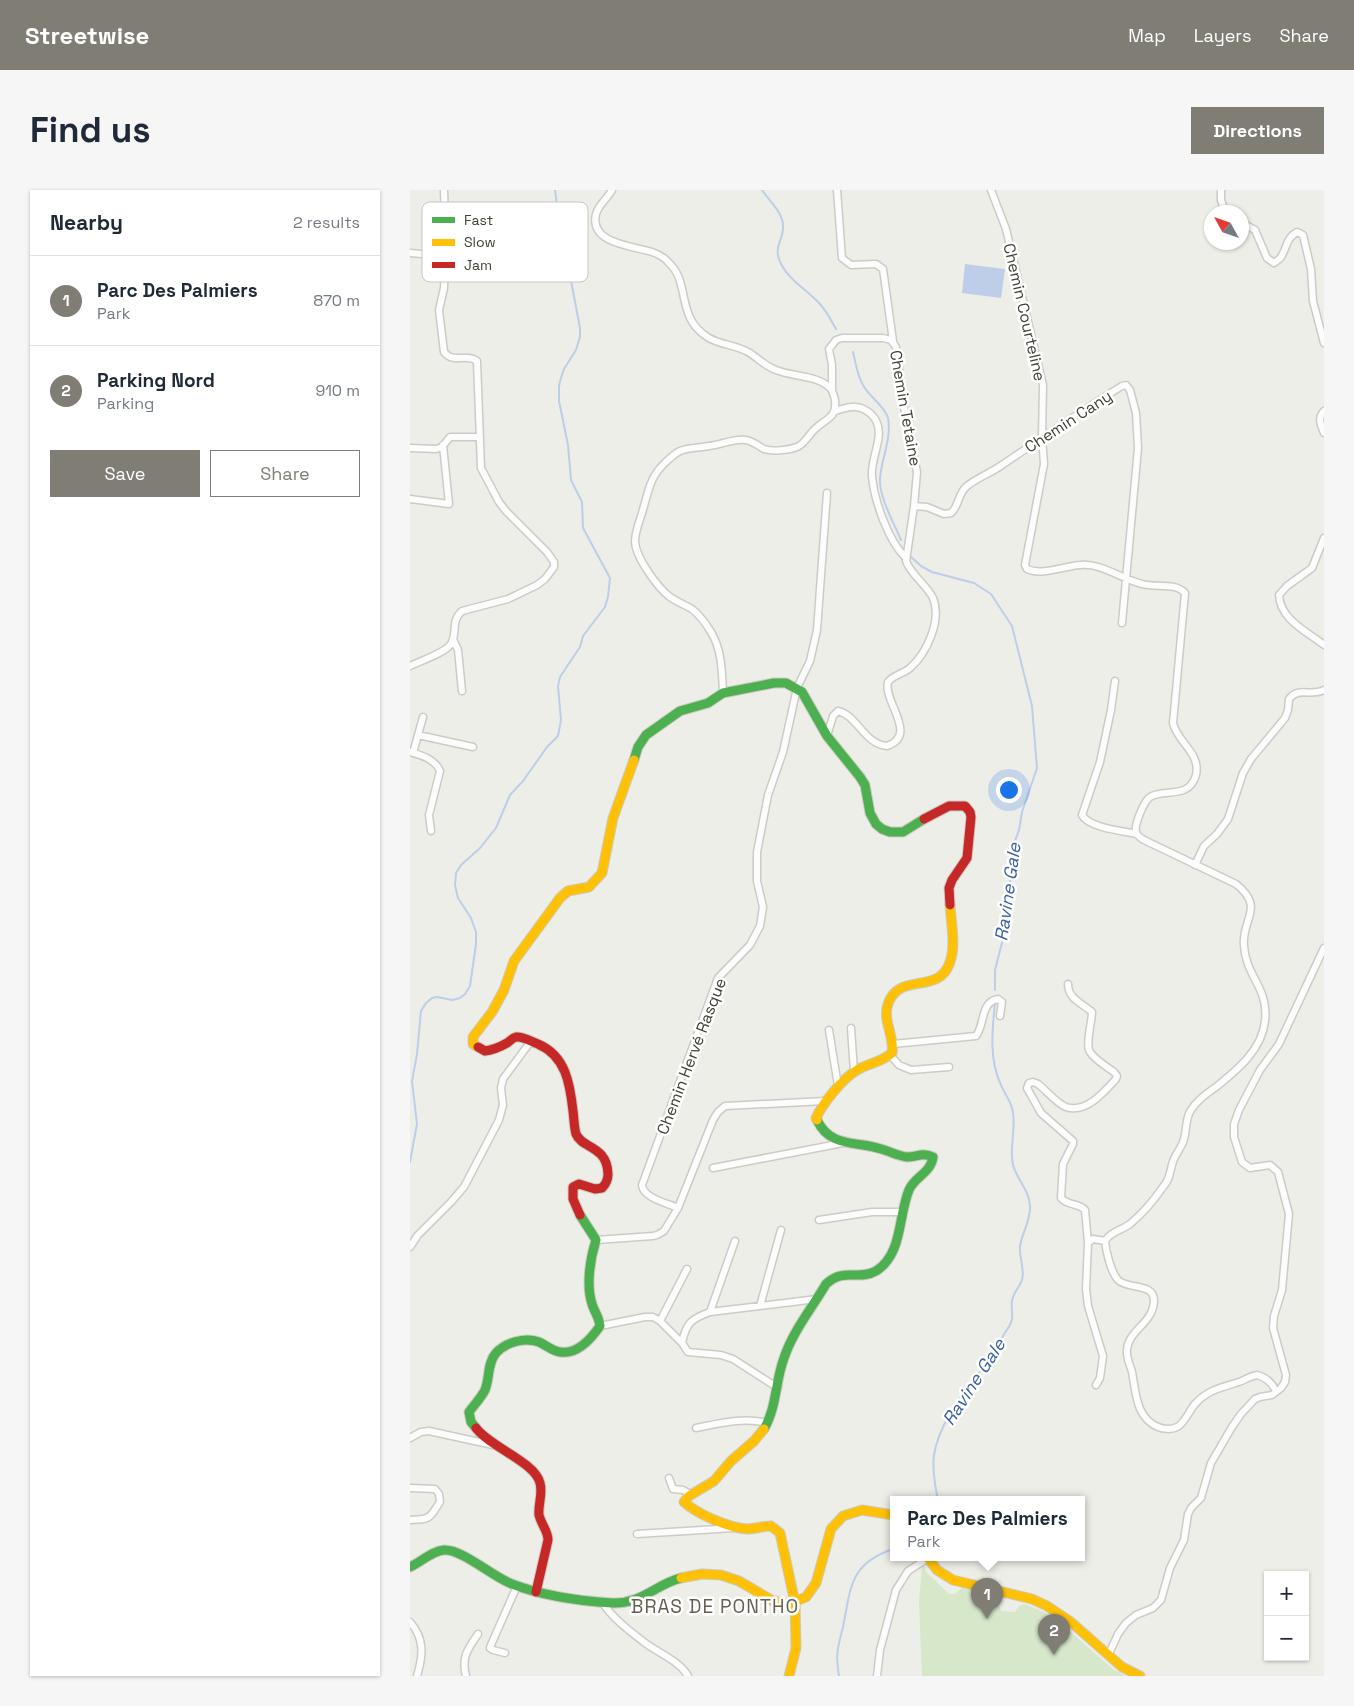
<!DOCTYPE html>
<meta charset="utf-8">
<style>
body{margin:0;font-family:"Space Grotesk",sans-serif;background:#f6f6f7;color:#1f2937}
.controls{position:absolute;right:15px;bottom:15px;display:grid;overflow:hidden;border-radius:0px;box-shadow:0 1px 4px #0004}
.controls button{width:45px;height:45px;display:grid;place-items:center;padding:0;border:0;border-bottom:1px solid #e0e1e3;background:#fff;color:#1f2937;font:25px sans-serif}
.compass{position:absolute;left:794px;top:15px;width:45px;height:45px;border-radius:50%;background:#fff;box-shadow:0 1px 4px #0004;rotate:310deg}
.you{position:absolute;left:598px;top:599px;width:18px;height:18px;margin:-12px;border:4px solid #fff;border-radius:50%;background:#1a73e8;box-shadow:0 0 0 8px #1a73e833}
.badge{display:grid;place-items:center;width:32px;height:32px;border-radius:50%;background:#7f7d74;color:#fff;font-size:16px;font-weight:700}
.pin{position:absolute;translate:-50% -41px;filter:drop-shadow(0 1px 2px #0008)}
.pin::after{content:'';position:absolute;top:26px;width:18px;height:15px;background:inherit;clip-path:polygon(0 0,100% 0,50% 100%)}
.popup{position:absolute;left:480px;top:1306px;width:195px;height:65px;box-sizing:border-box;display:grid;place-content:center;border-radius:0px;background:#fff;filter:drop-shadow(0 1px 4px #0005);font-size:16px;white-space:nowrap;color:#747a83}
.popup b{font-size:19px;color:#1f2937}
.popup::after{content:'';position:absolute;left:50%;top:100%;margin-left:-10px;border:10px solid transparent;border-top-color:#fff}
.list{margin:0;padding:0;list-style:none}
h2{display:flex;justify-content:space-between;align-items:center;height:65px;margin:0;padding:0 20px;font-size:21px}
h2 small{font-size:16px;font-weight:400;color:#747a83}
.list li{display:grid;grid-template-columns:32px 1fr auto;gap:15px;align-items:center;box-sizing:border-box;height:90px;padding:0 20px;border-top:1px solid #e0e1e3}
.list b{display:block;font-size:19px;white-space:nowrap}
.list p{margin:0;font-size:16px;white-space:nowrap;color:#747a83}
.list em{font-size:16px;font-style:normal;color:#747a83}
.actions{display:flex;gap:10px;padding:15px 20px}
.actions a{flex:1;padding:11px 0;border:1px solid #7f7d74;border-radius:0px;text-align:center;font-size:18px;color:#7f7d74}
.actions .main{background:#7f7d74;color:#fff}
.map{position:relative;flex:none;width:914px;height:1486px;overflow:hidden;border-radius:0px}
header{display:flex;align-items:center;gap:30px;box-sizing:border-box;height:70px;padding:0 25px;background:#7f7d74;color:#fff}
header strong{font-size:24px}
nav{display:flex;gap:28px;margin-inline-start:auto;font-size:18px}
.intro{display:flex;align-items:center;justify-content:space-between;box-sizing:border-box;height:120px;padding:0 30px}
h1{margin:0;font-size:35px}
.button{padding:12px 22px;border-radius:0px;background:#7f7d74;color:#fff;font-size:18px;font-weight:700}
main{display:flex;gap:30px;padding:0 30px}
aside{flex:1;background:#fff;border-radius:0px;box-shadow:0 1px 4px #0004}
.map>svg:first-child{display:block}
.green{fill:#d6e7ca}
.water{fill:#bccee8}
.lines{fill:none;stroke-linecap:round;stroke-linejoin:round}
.stream{stroke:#bccee8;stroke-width:2}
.street-casing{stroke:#cccbc6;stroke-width:9}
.fast-casing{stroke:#cccbc0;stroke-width:11}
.slow-casing{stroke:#cccbc0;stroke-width:11}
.jam-casing{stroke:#cccbc0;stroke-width:11}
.street{stroke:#fcfcfc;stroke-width:6}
.fast{stroke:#4caf50;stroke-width:9}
.slow{stroke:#ffc107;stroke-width:9}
.jam{stroke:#c62828;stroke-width:9}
.labels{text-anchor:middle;stroke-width:5;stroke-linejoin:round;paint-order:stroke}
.street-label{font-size:16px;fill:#434035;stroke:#fff}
.water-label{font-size:18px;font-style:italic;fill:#3a61a3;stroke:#fff}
.quarter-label{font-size:19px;letter-spacing:1px;fill:#64604e;stroke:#fff}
.key{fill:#fff;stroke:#c7c6c2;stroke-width:1}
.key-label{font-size:14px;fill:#434035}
</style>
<header>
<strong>Streetwise</strong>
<nav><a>Map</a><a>Layers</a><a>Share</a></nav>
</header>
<div class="intro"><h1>Find us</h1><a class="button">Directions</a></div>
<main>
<aside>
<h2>Nearby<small>2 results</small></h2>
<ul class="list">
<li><span class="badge">1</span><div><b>Parc Des Palmiers</b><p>Park</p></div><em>870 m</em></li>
<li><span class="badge">2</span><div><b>Parking Nord</b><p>Parking</p></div><em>910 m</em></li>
</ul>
<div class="actions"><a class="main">Save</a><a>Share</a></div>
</aside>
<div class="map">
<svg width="914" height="1486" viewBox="0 0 914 1486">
<rect width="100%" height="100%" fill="#eeeee8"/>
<path class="green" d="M512,1376L515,1377L516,1382L538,1403C544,1406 547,1402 552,1398C566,1401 588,1404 591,1421L605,1422L609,1416L615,1414L636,1423L654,1436L704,1480L716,1486H512L509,1412Z"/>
<path class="water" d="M555,74L595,79L591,108L552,103Z"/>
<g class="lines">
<path class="stream" d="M352,0C359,11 373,22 373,36C374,50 362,57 371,74C379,90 397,100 409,113C416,120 421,130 426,139
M443,162C446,174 447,185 453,195C459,207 474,215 478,228C482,249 471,269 470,289C469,307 484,333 491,350
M501,367L511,376L522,382L564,393L581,404L602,436L622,516L627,578L612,622L609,640L601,662V687L597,707L594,745L585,780V800
M0,972L7,934L2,891L7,864L11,821L16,813L22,808L27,807L42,810L50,808L55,804L60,796L66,754V742L61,728L48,708L45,695L46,683L51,675L70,658L86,638L100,605L113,591L137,557L148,546L151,530L148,496L150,487L170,457L173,446L195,417L198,407L200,388L173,338L172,312L161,290L158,255L149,211V196L151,188L154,179L166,160L170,147V138L155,59L150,40L145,0
M528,1310C525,1296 522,1280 524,1265C528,1239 549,1206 566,1186C571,1179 580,1174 585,1167C589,1161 589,1152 593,1146C596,1140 601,1136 602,1129C603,1122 600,1114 603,1107C605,1101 610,1096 612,1090C615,1079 609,1068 610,1056C612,1043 621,1030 620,1016C619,999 607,990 603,975C599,958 606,940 603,923C602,912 595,905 591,895C579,870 582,841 585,813
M429,1486C425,1464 428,1457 433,1437C441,1398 439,1374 483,1359"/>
<g class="street-casing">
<path id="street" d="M202,0C197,9 189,14 186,24C179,54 223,56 242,62C248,64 255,68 259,73C281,93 265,128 299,148C311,155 326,155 338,162C348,168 355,176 366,180C383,187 409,185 421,199C423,203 425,207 425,211C427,228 415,229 405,239C399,244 395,254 387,257C379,260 363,262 354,259C348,256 343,251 336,250C324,248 311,255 299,256C289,258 279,257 270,261C262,265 257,271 251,277C239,290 237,307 232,323C229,332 225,342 225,352C226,368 248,398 260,407C267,412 275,415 282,419C290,425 296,434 301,442C312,460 312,482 313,503
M427,0L432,68L441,75L466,74L473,79L483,151
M581,0L596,39L633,195L632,247L634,274L615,375L617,379C631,386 655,376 670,375C692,373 711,389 732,394C745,398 766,392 775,403L763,533C767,552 791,563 786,585C779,610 754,598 740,607C734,611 724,635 726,642C727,646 731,648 734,650L826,694C856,718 831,729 834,756C836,787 859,798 855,831C852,860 827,880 806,897C797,903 787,910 781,920C775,929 777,939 774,949C772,957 767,962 764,969C759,980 762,987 753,997C744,1010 732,1024 720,1034C712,1040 700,1042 695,1051C696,1062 701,1082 708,1090C718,1100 744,1092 744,1111C743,1134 718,1140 717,1160C716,1168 720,1174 722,1182C726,1203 726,1228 748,1237C753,1239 761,1240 767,1237C775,1233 779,1221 785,1214C797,1200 813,1197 829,1192C835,1190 840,1186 847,1185C855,1187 862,1193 866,1201
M811,0V10L815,22
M832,33L845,40L857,68L864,73C866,71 869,70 871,67C877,58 876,48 887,42L893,45L901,79L903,111L914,153
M0,63L23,65L58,63L87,71L102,69L116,65
M425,221C439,217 449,213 461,224C479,241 460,266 462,286C464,310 478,350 495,367
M914,221C907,228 911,235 914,243
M0,258L26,259L32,257L40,247H69
M0,309L39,314L33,255
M504,316L517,317L534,324L541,323C549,316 548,304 556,297C566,288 581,283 592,275C632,248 671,221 712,196L716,195L720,200L726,223L728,258L712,433
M914,348L902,378L877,396L869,405C870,429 896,441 914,455
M43,449L48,460L52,501
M0,476C10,471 35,463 41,454C48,442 40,432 52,421L98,409L127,395L135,389L144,377V372L137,362L96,321L89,312L71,278L67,171C56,163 43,174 34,162L29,120L34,98L36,59L34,0
M705,491L701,520L690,572L672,625C679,638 713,641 727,644
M8,545L63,557
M417,546L423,526L428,521C447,525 454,554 477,556C509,545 473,512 478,492C483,485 493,484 500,478C517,463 532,430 523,408C516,394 501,385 496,371L504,316L507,282L495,223L486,157L481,150L473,148H432L426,150L419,159L422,175V200
M0,562C11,565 25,569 30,581L19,625L21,641
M3,563L13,527
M785,675L794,656L807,644L818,629L833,583L841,569L875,528L878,520L879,509C889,496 901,507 914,500
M658,794C658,809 672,813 682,822C682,832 675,855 680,862C685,870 696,876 704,882L707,886L706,889C694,902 676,924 656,917C646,913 636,900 628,894L623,892L619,893L617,898L631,923L663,951V954L653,974L651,1008C658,1016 669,1013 675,1020L678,1053L676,1099L678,1116L693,1166L690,1188L686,1195
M441,838L444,882
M419,840L428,896
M483,854L566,846C575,835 570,812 588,809L592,812L590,826
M480,865L489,875L501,880L539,877
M303,978L433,953
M268,1018C257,1013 233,1008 232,995L308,788L340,755L350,736L353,717L347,691V662L358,605L373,562L387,498L400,471L407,440L417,303
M409,1030L462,1022H492
M186,1050L243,1046L247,1045L254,1041L268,1018L303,930L308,922L315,916L415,911
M678,1053L683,1049L695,1051
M0,1057L8,1045L41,1012L54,997L89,930L93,915L91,898L93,889L121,851
M350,1116L371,1040
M300,1122L325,1051
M250,1131L277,1079
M190,1136L235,1127H243L250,1131L272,1153L278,1162L311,1165L323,1169L368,1198
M272,1153C276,1133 281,1129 300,1122L407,1109
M286,1238C311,1233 333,1227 358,1233
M0,1248L11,1242L19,1241L83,1255
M259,1288L263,1299L273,1300L280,1304
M0,1298L25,1299L29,1304L30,1312C25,1319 21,1329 13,1329C8,1330 5,1329 0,1330
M227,1344L324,1338
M192,1412C203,1429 222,1443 238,1455C251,1464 270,1472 278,1486
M0,1432C15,1449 13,1466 7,1486
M95,1463L83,1460L80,1458L81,1455L107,1396
M698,1466L708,1444L716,1433L726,1425L743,1418L751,1410L760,1378L774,1350L778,1324L781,1318L791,1308L801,1273L822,1237L831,1224L845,1209L850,1207L862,1205L871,1198L875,1192L876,1185L863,1138L864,1126L872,1100L879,1024L868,982L860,975L840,978L832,972L824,947V934L829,920L850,880L869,854L914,758
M56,1486C51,1467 58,1459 68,1444
M467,1486L470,1460L486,1400L498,1381L518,1368"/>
</g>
<g class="fast-casing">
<path id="fast" d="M224,570L228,557L236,545L270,521L298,513L313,503L364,493H376L392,502L417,546L450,587L455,595L460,623L466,634L472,639L480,642H493L514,629
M66,1238L61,1232L59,1222C64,1215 71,1208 75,1200C80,1188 77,1173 86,1163C96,1152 115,1147 129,1152C136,1155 142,1161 150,1162C167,1165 181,1149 190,1136C189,1127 184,1121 182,1114C176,1095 180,1069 186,1050L170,1025
M354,1239C367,1217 365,1192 374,1168C383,1141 402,1118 416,1094C434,1077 448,1091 466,1081C493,1064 488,1026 499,1000C504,987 521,983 523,967C512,962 507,967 497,967C488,966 479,961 471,959C447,951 420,958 407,930
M0,1377C11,1372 22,1361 34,1360C52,1359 83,1387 102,1394C133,1406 170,1411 203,1413C232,1414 246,1394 271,1388"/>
</g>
<g class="slow-casing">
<path id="slow" d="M68,857L63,854V847L82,822L94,800L104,771L150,708L158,701L179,697L192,683L203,628L224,570
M407,930L406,928C413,913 432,889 447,880C459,873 470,873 482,863C485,847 472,830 478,814C489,781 529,806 540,772C546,755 541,733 540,715
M354,1239L344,1251L321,1271L304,1291L279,1306L274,1312C287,1324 319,1338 337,1339C345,1339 353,1336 361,1336L370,1343L385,1413L386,1458L379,1486
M518,1368L527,1380L543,1390L622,1409L637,1416L661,1432L712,1477L730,1486
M271,1388L292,1384L311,1385L329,1391L363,1411L379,1414L396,1407L406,1393L421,1339L433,1326L452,1320L483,1325"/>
</g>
<g class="jam-casing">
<path id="jam" d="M514,629L539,616H555L560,622L561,627L557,668L542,690L539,698L540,715
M68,857L75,861C82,860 90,857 97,853C100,851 102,848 106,847C113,846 122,852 128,854C156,866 160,894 163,921C164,928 164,937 166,944C172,959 197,955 198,984C198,990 196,994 192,998L185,999L169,994L163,997V1009L170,1025
M66,1238C80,1257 125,1272 130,1293C133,1304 128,1314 129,1325C131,1334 138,1341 138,1350L126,1402"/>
</g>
<use href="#street" class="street"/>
<use href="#fast" class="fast"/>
<use href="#slow" class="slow"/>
<use href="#jam" class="jam"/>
</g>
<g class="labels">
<g class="street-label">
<text transform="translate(615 122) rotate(77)" y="6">Chemin Courteline</text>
<text transform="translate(496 218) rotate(80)" y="6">Chemin Tetaine</text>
<text transform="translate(658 231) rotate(-33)" y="6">Chemin Cany</text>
<text transform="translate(281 866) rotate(-69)" y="6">Chemin Hervé Rasque</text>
</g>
<g class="water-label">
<text transform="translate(598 702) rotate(-82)" y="6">Ravine Gale</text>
<text transform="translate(564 1192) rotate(-57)" y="6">Ravine Gale</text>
</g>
<g class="quarter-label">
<text x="305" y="1423">BRAS DE PONTHO</text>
</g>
</g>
<rect x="12" y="12" width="166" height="80" rx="8" class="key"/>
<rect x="22" y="27" width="23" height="6" fill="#4caf50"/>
<rect x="22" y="49" width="23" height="7" fill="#ffc107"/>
<rect x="22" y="72" width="23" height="6" fill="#c62828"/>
<g class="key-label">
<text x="54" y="35">Fast</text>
<text x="54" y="57">Slow</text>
<text x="54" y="80">Jam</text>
</g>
</svg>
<div class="controls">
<button>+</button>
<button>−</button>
</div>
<svg class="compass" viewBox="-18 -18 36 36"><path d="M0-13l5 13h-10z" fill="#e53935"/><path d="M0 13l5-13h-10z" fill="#747a83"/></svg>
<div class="you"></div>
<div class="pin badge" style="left:577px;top:1429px">1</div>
<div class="popup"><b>Parc Des Palmiers</b>Park</div>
<div class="pin badge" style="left:644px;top:1465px">2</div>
</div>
</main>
